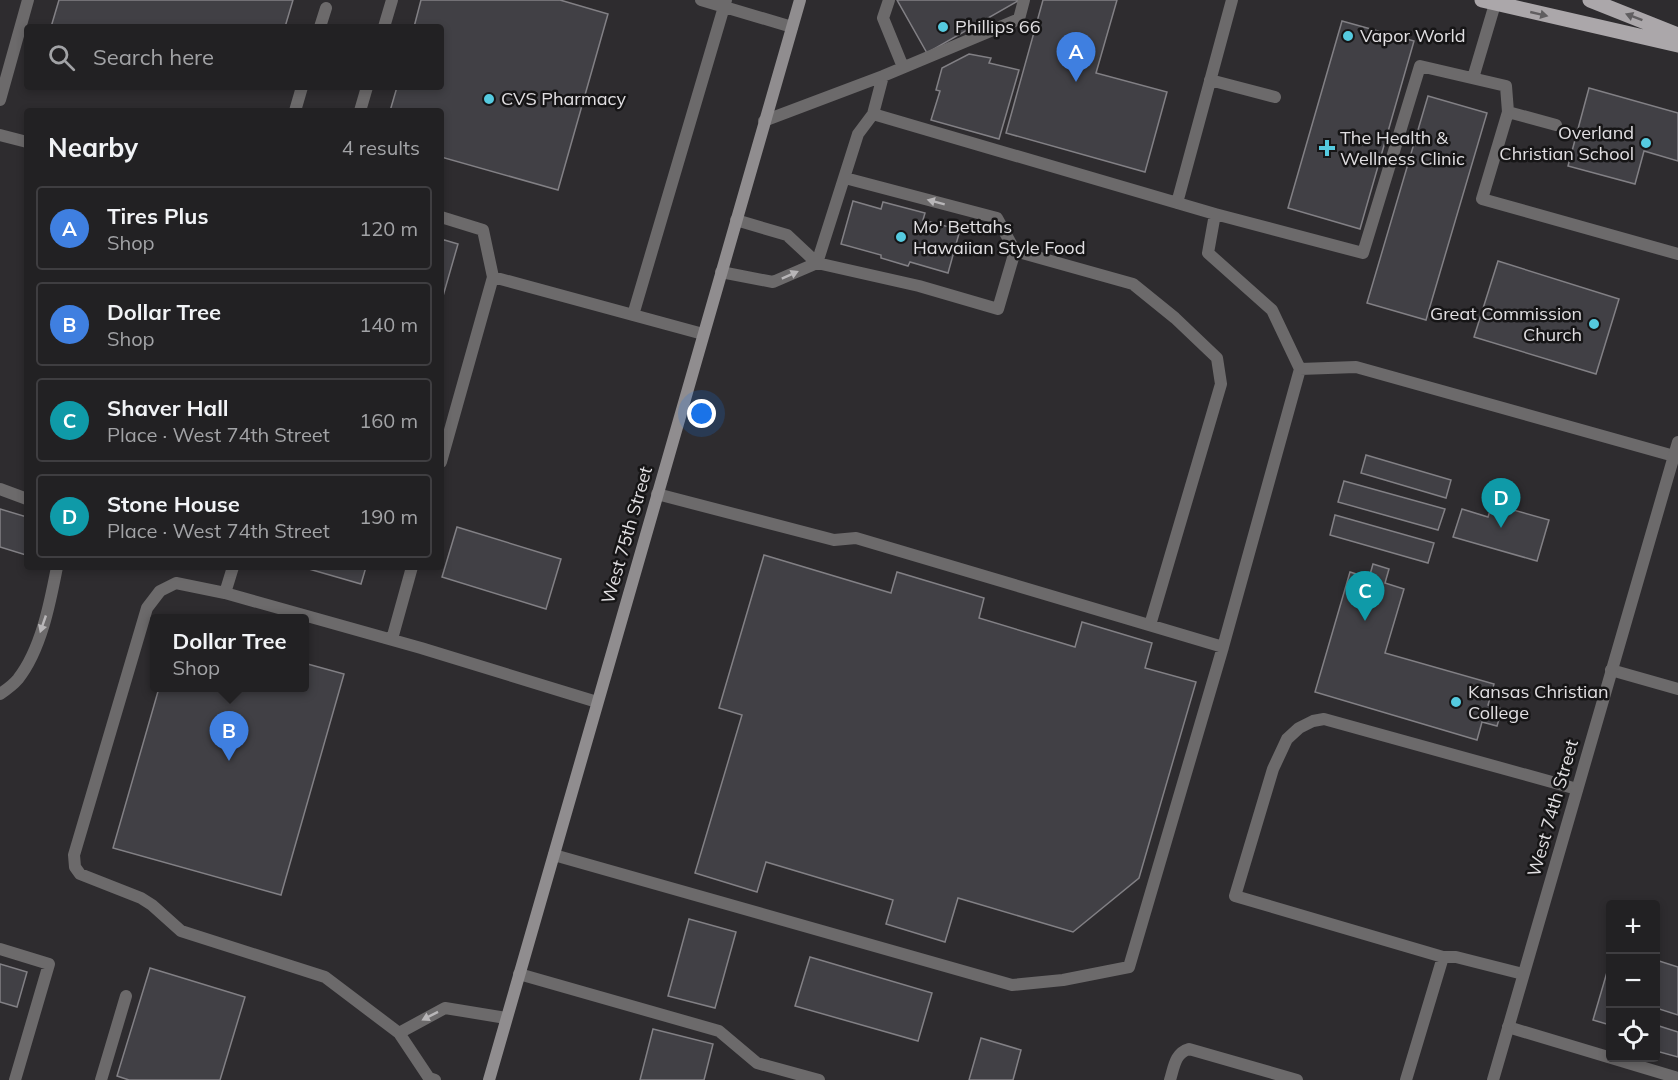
<!DOCTYPE html>
<meta charset="utf-8">
<style>
body{margin:0;font-family:Mulish,sans-serif;background:#2a292b;color:#f1f3f6}
.controls{position:absolute;right:18px;bottom:18px;display:grid;overflow:hidden;border-radius:6px;box-shadow:0 3px 9px #0003}
.controls button{width:54px;height:54px;display:grid;place-items:center;padding:0;border:0;border-bottom:2px solid #3f3e41;background:#222123;color:#f1f3f6;font:30px sans-serif}
.you{position:absolute;left:702px;top:414px;width:21px;height:21px;margin:-15px;border:4px solid #fff;border-radius:50%;background:#1a73e8;box-shadow:0 0 0 9px #1a73e833}
.badge{display:grid;place-items:center;width:39px;height:39px;border-radius:50%;background:#0b8043;color:#fff;font-size:20px;font-weight:700}
.pin{position:absolute;translate:-50% -50px;filter:drop-shadow(0 2px 3px #0008)}
.pin::after{content:'';position:absolute;top:32px;width:21px;height:18px;background:inherit;clip-path:polygon(0 0,100% 0,50% 100%)}
.popup{position:absolute;left:150px;top:614px;width:159px;height:78px;box-sizing:border-box;display:grid;place-content:center;border-radius:6px;background:#222123;filter:drop-shadow(0 2px 4px #0005);font-size:20px;white-space:nowrap;color:#a2a3a6}
.popup b{font-size:22px;color:#f1f3f6}
.popup::after{content:'';position:absolute;left:50%;top:100%;margin-left:-12px;border:12px solid transparent;border-top-color:#222123}
.list{margin:0;padding:0;list-style:none}
h2{display:flex;justify-content:space-between;align-items:center;height:78px;margin:0;padding:0 24px;font-size:26px}
h2 small{font-size:20px;font-weight:400;color:#a2a3a6}
.list li{display:grid;grid-template-columns:39px 1fr auto;gap:18px;align-items:center;box-sizing:border-box;height:84px;margin:0 12px 12px;padding:0 12px;border:2px solid #3f3e41;border-radius:6px}
.list b{display:block;font-size:22px;white-space:nowrap}
.list p{margin:0;font-size:20px;white-space:nowrap;color:#a2a3a6}
.list em{font-size:20px;font-style:normal;color:#a2a3a6}
.icon{flex:none;width:33px;height:33px;fill:none;stroke:currentColor;stroke-width:2;stroke-linecap:round;stroke-linejoin:round}
.map{position:relative;flex:none;width:1678px;height:1080px;overflow:hidden}
.search{position:absolute;background:#222123;box-shadow:0 3px 9px #0003;left:24px;top:24px;width:420px;height:66px;display:flex;align-items:center;gap:15px;box-sizing:border-box;padding:0 21px;border-radius:6px;color:#a2a3a6;font-size:22px}
.panel{position:absolute;background:#222123;box-shadow:0 3px 9px #0003;left:24px;top:108px;width:420px;height:462px;border-radius:6px}
.map>svg:first-child{display:block}
.building{fill:#414045;stroke:#828085;stroke-width:1.5}
.lines{fill:none;stroke-linecap:round;stroke-linejoin:round}
.service{stroke:#6c6a6b;stroke-width:12}
.minor{stroke:#6c6a6b;stroke-width:12}
.secondary{stroke:#908d8f;stroke-width:12}
.primary{stroke:#aba7aa;stroke-width:15}
.oneway{fill:#605e60}
.oneway2{fill:#b8b6b8}
.poi-dot{fill:#55cadf;stroke:#161516;stroke-width:2}
.labels{text-anchor:middle;stroke-width:5;stroke-linejoin:round;paint-order:stroke}
.poi-label{font-size:18px;fill:#e1dfe2;stroke:#161516;text-anchor:start}
.street-label{font-size:18px;fill:#e1dfe2;stroke:#161516}
</style>
<div class="map">
<svg width="1678" height="1080" viewBox="0 0 1678 1080">
<rect width="100%" height="100%" fill="#2e2c2f"/>
<path class="building" d="M59,0H293L285,27H51Z
M421,0H560L608,14L558,190L441,157V111H390L397,87H441V27H414Z
M897,0H1018V1L927,53Z
M1043,0H1117L1096,73L1167,92L1145,172L1006,133Z
M1342,21L1414,41L1360,229L1288,208Z
M969,54L991,58L989,63L1019,70L999,139L931,120L940,91L936,90L942,68Z
M1589,88L1678,113V161L1644,151L1635,184L1568,166Z
M1428,96L1487,113L1426,320L1367,303Z
M853,201L881,209L883,202L925,213L923,220L960,230L948,273L910,262L908,266L881,258V255L841,244Z
M441,239L458,244L441,303Z
M1498,261L1619,299L1596,374L1474,337Z
M1366,455L1451,480L1446,498L1361,473Z
M1344,481L1445,509L1438,530L1338,502Z
M1492,504L1549,520L1537,561L1453,537L1462,509L1488,517Z
M0,509L27,517L26,555L0,547Z
M1335,515L1434,543L1428,563L1330,535Z
M457,527L561,559L546,609L442,577Z
M764,555L891,593L897,572L984,598L979,618L1075,647L1082,622L1152,643L1145,668L1196,682L1139,878L1073,932L958,898L945,942L886,924L893,900L766,862L757,892L695,873L742,715L719,708Z
M1373,564L1389,569L1385,583L1404,589L1385,653L1494,684L1488,705L1502,709L1497,726L1482,722L1477,740L1315,692L1350,572L1369,578Z
M302,567H366L361,584Z
M304,663L344,674L281,895L113,848L159,688H304Z
M689,919L736,932L715,1008L668,996Z
M810,957L932,993L918,1041L795,1006Z
M1656,960L1678,967V1015L1656,1008Z
M1610,962V1025L1593,1020Z
M0,964L27,972L17,1007L0,1002Z
M150,968L245,997L220,1080H129L117,1076Z
M1656,1025L1678,1032V1057L1656,1051Z
M653,1029L713,1044L704,1080H640Z
M981,1038L1021,1050L1013,1080H969Z"/>
<g class="lines">
<path class="service" d="M701,0L792,27
M889,0L883,18L903,67
M320,27L326,8
M384,27L392,0
M1473,78L1495,4
M1210,80L1275,97
M0,100L28,0
M295,111L302,87
M360,111L367,87
M1508,112L1482,199L1678,254
M873,114L1215,214
M764,121L883,76L1019,19L1024,0
M0,135L27,142
M1177,203L1232,0
M441,217L483,230L493,277L441,462
M736,220L787,235L817,263L919,286L998,309L1015,251L997,218L845,178
M1015,251L1133,284L1175,318L1217,358L1221,384L1150,625
M721,272L773,282L817,263L858,134L873,114L883,76
M493,277L703,334
M633,315L726,0
M1300,369L1356,367L1674,456
M0,489L27,499
M657,494L834,540L856,538L1223,647L1300,369L1272,310L1208,253L1215,214L1363,253L1420,66L1506,86L1508,112L1556,125
M225,593L233,567
M392,639L412,567
M1611,670L1678,689
M0,694C6,690 13,685 18,679C41,650 50,603 57,567
M554,855L1012,985L1063,980L1129,967L1223,647
M0,949L49,964L15,1080
M519,974L719,1031L757,1063L819,1080
M1523,974L1456,957H1443L1235,896L1273,769L1287,739L1299,728L1313,721L1324,719L1577,789
M1508,1027L1678,1078
M399,1033L445,1008L506,1018
M101,1080L126,996
M435,1080L429,1078L399,1033L325,977L181,931L152,905L141,898L80,874L75,867L74,855L147,608L160,591L176,583L225,593L421,648L597,702
M1170,1080C1174,1067 1175,1053 1189,1049L1297,1080
M1406,1080L1443,957"/>
<path class="minor" d="M1493,1080L1678,442"/>
<path class="secondary" d="M489,1080L800,0"/>
<path class="primary" d="M1482,0L1678,45
M1590,0L1678,35"/>
</g>
<defs><path id="oneway-solid" d="M-6-.8H1V-3.2L6.5 0L1 3.2V.8H-6Z" transform="scale(1.5)"/></defs>
<g class="oneway">
<use href="#oneway-solid" transform="translate(1539 14) rotate(13)"/>
<use href="#oneway-solid" transform="translate(1634 17) rotate(-159)"/>
</g>
<g class="oneway2">
<use href="#oneway-solid" transform="translate(936 202) rotate(-165)"/>
<use href="#oneway-solid" transform="translate(790 275) rotate(-24)"/>
<use href="#oneway-solid" transform="translate(43 624) rotate(109)"/>
<use href="#oneway-solid" transform="translate(430 1016) rotate(153)"/>
</g>
<g class="poi-dot">
<circle cx="943" cy="27" r="6"/>
<circle cx="1348" cy="36" r="6"/>
<circle cx="489" cy="99" r="6"/>
<circle cx="1646" cy="143" r="6"/>
<path d="M1324 139h6v6h6v6h-6v6h-6v-6h-6v-6h6z"/>
<circle cx="901" cy="237" r="6"/>
<circle cx="1594" cy="324" r="6"/>
<circle cx="1456" cy="702" r="6"/>
</g>
<g class="labels">
<g class="poi-label">
<text x="955" y="33">Phillips 66</text>
<text x="1360" y="42">Vapor World</text>
<text x="501" y="105">CVS Pharmacy</text>
<text x="1634" y="139" text-anchor="end">Overland<tspan x="1634" dy="21">Christian School</tspan></text>
<text x="1340" y="144">The Health &amp;<tspan x="1340" dy="21">Wellness Clinic</tspan></text>
<text x="913" y="233">Mo' Bettahs<tspan x="913" dy="21">Hawaiian Style Food</tspan></text>
<text x="1582" y="320" text-anchor="end">Great Commission<tspan x="1582" dy="21">Church</tspan></text>
<text x="1468" y="698">Kansas Christian<tspan x="1468" dy="21">College</tspan></text>
</g>
<g class="street-label">
<text transform="translate(627 535) rotate(-74)" y="6">West 75th Street</text>
<text transform="translate(1553 808) rotate(-74)" y="6">West 74th Street</text>
</g>
</g>
</svg>
<div class="controls">
<button>+</button>
<button>−</button>
<button><svg class="icon" aria-label="locate" viewBox="0 0 24 24"><circle cx="12" cy="12" r="6"/><path d="M12 2v4M12 18v4M2 12h4M18 12h4"/></svg></button>
</div>
<div class="you"></div>
<div class="pin badge" style="left:1076px;top:82px;background:#3f7fe0">A</div>
<div class="pin badge" style="left:229px;top:761px;background:#3f7fe0">B</div>
<div class="popup"><b>Dollar Tree</b>Shop</div>
<div class="pin badge" style="left:1365px;top:621px;background:#0f9aa8">C</div>
<div class="pin badge" style="left:1501px;top:528px;background:#0f9aa8">D</div>
<div class="search"><svg class="icon" aria-label="search" viewBox="0 0 24 24"><circle cx="10" cy="10" r="6"/><path d="M15 15l6 6"/></svg>Search here</div>
<section class="panel">
<h2>Nearby<small>4 results</small></h2>
<ul class="list">
<li><span class="badge" style="background:#3f7fe0">A</span><div><b>Tires Plus</b><p>Shop</p></div><em>120 m</em></li>
<li><span class="badge" style="background:#3f7fe0">B</span><div><b>Dollar Tree</b><p>Shop</p></div><em>140 m</em></li>
<li><span class="badge" style="background:#0f9aa8">C</span><div><b>Shaver Hall</b><p>Place · West 74th Street</p></div><em>160 m</em></li>
<li><span class="badge" style="background:#0f9aa8">D</span><div><b>Stone House</b><p>Place · West 74th Street</p></div><em>190 m</em></li>
</ul>
</section>
</div>
